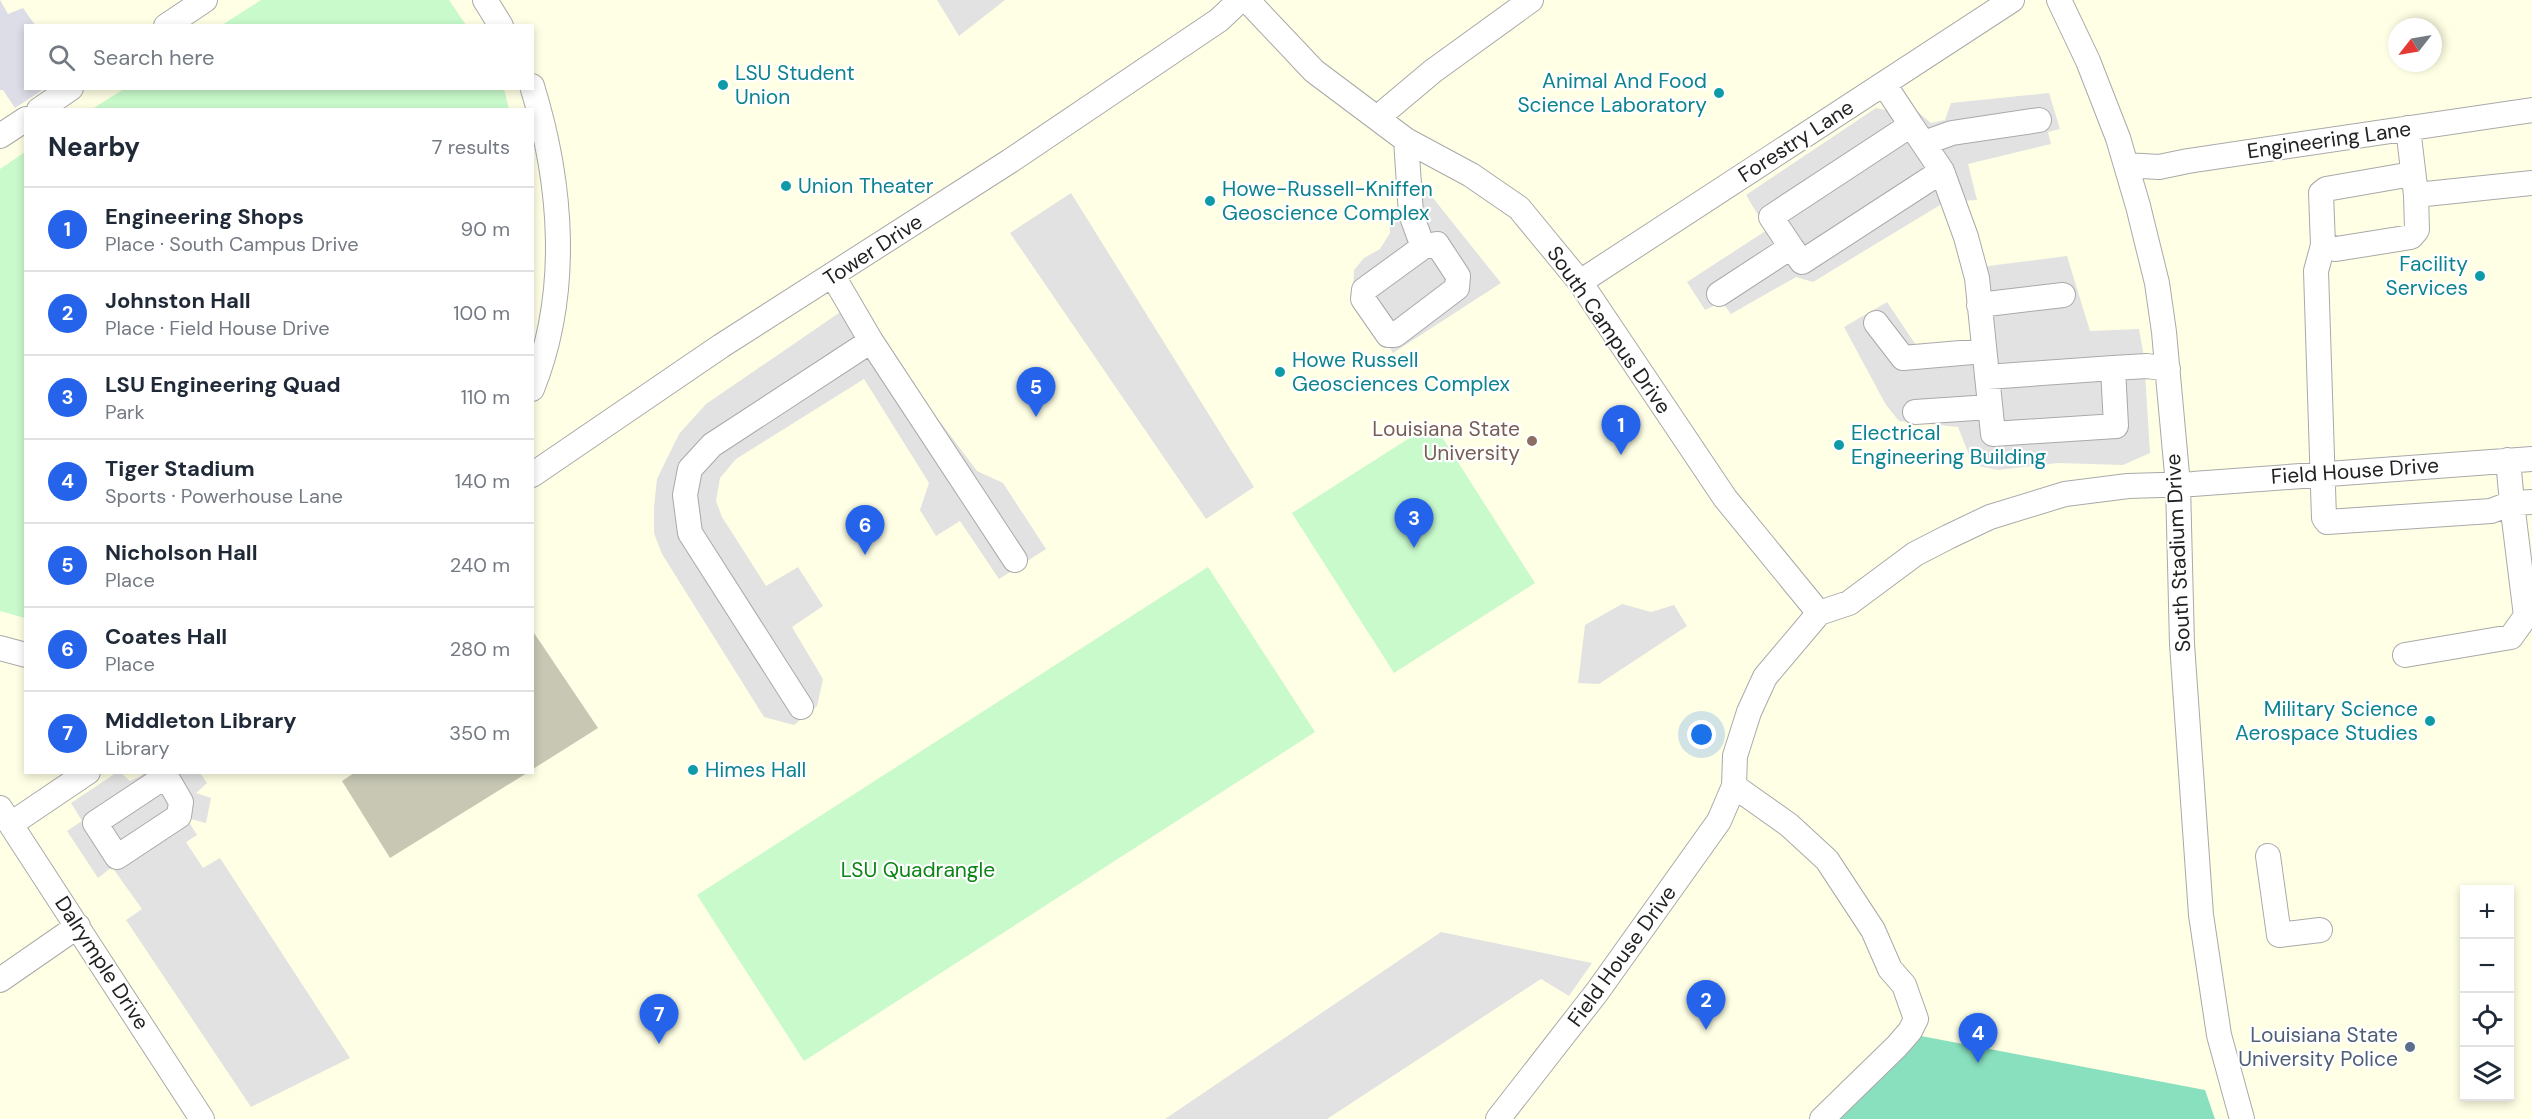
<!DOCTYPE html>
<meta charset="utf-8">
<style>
body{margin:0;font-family:"DM Sans",sans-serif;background:#f2f2f3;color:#1f2937}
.controls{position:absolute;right:18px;bottom:18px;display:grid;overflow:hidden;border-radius:0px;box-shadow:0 3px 9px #0003}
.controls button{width:54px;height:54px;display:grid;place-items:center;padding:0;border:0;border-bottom:2px solid #e0e1e3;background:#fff;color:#1f2937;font:30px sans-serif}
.compass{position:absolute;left:2388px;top:18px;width:54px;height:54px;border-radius:50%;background:#fff;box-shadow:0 3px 9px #0003;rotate:239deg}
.you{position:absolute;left:1702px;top:735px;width:21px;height:21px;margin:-15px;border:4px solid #fff;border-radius:50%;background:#1a73e8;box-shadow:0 0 0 9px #1a73e833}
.badge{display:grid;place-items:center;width:39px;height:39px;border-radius:50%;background:#2563eb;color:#fff;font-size:20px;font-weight:700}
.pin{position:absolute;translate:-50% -50px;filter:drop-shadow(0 2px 3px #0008)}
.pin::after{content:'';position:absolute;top:32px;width:21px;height:18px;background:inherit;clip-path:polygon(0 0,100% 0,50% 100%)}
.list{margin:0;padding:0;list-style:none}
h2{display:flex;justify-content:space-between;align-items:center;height:78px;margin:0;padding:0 24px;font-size:26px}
h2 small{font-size:20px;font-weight:400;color:#747a83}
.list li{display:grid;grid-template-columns:39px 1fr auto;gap:18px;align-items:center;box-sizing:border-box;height:84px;padding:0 24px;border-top:2px solid #e0e1e3}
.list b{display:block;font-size:22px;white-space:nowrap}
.list p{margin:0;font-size:20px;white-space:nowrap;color:#747a83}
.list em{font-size:20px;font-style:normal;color:#747a83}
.icon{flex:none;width:33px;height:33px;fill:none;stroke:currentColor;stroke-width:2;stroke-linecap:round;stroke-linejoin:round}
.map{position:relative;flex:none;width:2532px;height:1119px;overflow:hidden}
.search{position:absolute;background:#fff;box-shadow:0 3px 9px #0003;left:24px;top:24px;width:510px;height:66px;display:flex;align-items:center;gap:15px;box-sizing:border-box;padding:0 21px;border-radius:0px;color:#747a83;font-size:22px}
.panel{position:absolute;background:#fff;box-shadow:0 3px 9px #0003;left:24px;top:108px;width:510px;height:666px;border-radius:0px}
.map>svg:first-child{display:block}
.education{fill:#ffffe5;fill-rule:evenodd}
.construction{fill:#c7c7b4}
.park{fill:#c8facc}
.pitch{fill:#88e0be}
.parking{fill:#e2e2e2}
.plaza{fill:#dddde8}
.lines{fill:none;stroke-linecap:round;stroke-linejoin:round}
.minor-casing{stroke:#a9a9a9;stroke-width:26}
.minor{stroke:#fff;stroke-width:24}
.culture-dot{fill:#0f9aa8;stroke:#fff;stroke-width:2}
.education-dot{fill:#8d6e63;stroke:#fff;stroke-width:2}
.service-dot{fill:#5c6f8a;stroke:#fff;stroke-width:2}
.labels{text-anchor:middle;stroke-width:4.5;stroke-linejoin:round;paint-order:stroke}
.culture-label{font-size:21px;fill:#0d838f;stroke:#fff;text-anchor:start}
.street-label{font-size:21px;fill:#222;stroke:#fff}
.education-label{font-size:21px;fill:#785e54;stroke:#fff;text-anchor:end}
.park-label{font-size:21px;fill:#0c8416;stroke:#fff}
.service-label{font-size:21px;fill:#4e5e75;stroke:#fff;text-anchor:end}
</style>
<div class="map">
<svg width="2532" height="1119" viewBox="0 0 2532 1119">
<rect width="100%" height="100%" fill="#f2efe9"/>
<path class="education" d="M0,0H2532V1119H0ZM26,26H532V88H26ZM2397,27H2433V63H2397ZM26,110H532V772H26ZM2464,890H2510V1096H2464Z"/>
<path class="construction" d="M532,630L598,728L533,769H532Z
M354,773V772L527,773L390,858L342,781Z"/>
<path class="park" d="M261,0H449L466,25H222Z
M124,89H504L509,109H92Z
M25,152V618L0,611V169Z
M1433,423L1535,583L1394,673L1292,513Z
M1208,567L1315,732L804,1061L697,895Z"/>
<path class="pitch" d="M1921,1036L2205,1090L2215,1119H1837Z"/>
<path class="parking" d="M937,0H1005L959,36Z
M2049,93L2060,129L2048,132L2051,144L1968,164L1977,200L1945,202L1813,282L1796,277L1731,314L1722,302L1705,310L1687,282L1767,230L1746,195L1876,108L1890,111L1912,107L1931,123L1945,120L1951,103Z
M1425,188L1501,283L1393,353L1353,291L1354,270L1364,258L1380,249L1390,233L1389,213Z
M1071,193L1254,487L1206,519L1010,233Z
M2067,256L2090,331L2139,329L2144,357L2150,453L2123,465L2058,463L1998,470L1973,465L1958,427L1899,421L1886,405L1844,327L1887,302L1916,345L1980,359L1967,271L1988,266Z
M852,304L977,471L1003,483L1046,549L999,579L960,521L936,536L920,510L929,483L864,379L736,459L720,478L716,501L722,517L766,586L798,567L823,606L792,627L823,679L817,706L794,725L764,717L662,554L654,533V507L657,479L679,434L706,404Z
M1622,604L1651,612L1674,605L1687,626L1599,684L1578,683L1585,625Z
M116,773H121L130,781L141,776L142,773H200L207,783L196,793L211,798L206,823L191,819L189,822L197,835L186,842L203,868L220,858L350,1058L251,1107L126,920L142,909L112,867L98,878L67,831L82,821L71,803Z
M1441,932L1592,963L1569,996L1541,979L1327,1119H1165Z"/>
<path class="plaza" d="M0,0L8,14L23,8L35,25L26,26V88L44,89L15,108L3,90H0Z"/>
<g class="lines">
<g class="minor-casing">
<path id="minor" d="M485,0L501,26
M1247,0L1314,71L1406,140L1471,175L1519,208L1580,282L1725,498L1819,613
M2059,0L2088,61L2118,138L2138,206L2157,283L2164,332L2178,485L2182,644L2201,915L2219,1035L2242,1119
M166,26L205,0
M1884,84L1911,125
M532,86C562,183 571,292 532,389
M39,110L71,88
M1377,118L1433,71L1531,0
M2408,128L2416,195L2417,230L2411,237L2336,249L2323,245L2321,193L2326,189L2412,174
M0,136L26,119
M1406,140L1411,214L1423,247L1364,290L1363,299L1388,335H1395L1457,288L1458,276L1437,244L1423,247
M1924,143L1952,133L2039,120
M2127,165L2159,167L2188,161L2532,110
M2416,195L2532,183
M2323,245L2316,271L2324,518L2327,522L2491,511L2512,503L2508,460
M1791,247L1802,262L1942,171
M833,276L871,341L1015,560
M1580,282L2012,0
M1719,294L1791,247L1771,217L1911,125L1942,171L1966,237L1977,278L1993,434L2116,426L2113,368L2147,366L2168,369
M1979,305L2063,295
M1876,323L1903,358L1984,351
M1987,377L2113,368
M1915,412L1990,407
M532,475L721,346L1010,161L1219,20L1240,0
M0,648L26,655
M2405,655L2511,637L2526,616L2512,503L2532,502
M801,707L690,533L685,495L690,469L712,445L871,341
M164,772L166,776L181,802L179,816L117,857L95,823L166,776
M1734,786L1789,825L1827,860L1873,930L1890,969L1904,985L1916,1019L1910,1031L1897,1046L1822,1119
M0,808L202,1119
M11,824L88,772
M2268,856L2279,935L2320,930
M0,980L78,926
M1498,1119L1597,992L1719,821L1734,786L1735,756L1749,712L1765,677L1819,613L1849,603L1915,554L1948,537L1990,517L2065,494L2128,486L2193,484L2532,459"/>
</g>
<use href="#minor" class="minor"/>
</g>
<g class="culture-dot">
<circle cx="723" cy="85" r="6"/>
<circle cx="1719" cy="93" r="6"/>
<circle cx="786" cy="186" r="6"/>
<circle cx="1210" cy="201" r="6"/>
<circle cx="2480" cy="276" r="6"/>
<circle cx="1280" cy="372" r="6"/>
<circle cx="1839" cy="445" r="6"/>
<circle cx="2430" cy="721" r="6"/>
<circle cx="693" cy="770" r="6"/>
</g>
<circle class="education-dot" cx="1532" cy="441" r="6"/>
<circle class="service-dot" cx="2410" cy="1047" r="6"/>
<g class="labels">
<g class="culture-label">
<text x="735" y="80">LSU Student<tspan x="735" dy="24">Union</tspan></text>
<text x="1707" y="88" text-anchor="end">Animal And Food<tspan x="1707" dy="24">Science Laboratory</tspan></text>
<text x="798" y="193">Union Theater</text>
<text x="1222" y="196">Howe-Russell-Kniffen<tspan x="1222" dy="24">Geoscience Complex</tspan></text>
<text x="2468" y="271" text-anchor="end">Facility<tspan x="2468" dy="24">Services</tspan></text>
<text x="1292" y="367">Howe Russell<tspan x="1292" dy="24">Geosciences Complex</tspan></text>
<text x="1851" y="440">Electrical<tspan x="1851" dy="24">Engineering Building</tspan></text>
<text x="2418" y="716" text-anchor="end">Military Science<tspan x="2418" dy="24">Aerospace Studies</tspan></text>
<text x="705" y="777">Himes Hall</text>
</g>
<g class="street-label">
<text transform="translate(2329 140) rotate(-8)" y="7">Engineering Lane</text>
<text transform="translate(1796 141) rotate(-33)" y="7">Forestry Lane</text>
<text transform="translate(873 250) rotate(-33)" y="7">Tower Drive</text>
<text transform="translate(1609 330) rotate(55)" y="7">South Campus Drive</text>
<text transform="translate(2355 471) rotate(-4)" y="7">Field House Drive</text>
<text transform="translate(2178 553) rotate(-93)" y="7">South Stadium Drive</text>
<text transform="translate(1622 956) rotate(-54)" y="7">Field House Drive</text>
<text transform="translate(102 963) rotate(57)" y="7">Dalrymple Drive</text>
</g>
<g class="education-label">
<text x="1520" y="436">Louisiana State<tspan x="1520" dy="24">University</tspan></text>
</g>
<g class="park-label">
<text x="918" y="877">LSU Quadrangle</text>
</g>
<g class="service-label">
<text x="2398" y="1042">Louisiana State<tspan x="2398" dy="24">University Police</tspan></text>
</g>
</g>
</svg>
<div class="controls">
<button>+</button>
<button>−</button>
<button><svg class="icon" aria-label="locate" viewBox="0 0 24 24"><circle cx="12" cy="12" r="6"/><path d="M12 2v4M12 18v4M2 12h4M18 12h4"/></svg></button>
<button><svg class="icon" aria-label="layers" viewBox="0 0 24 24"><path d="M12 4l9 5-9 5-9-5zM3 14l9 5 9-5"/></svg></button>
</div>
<svg class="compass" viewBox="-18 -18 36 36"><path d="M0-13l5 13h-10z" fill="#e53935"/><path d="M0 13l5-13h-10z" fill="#747a83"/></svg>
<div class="you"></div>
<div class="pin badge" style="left:1621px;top:455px">1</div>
<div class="pin badge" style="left:1706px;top:1030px">2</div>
<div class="pin badge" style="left:1414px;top:548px">3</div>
<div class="pin badge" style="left:1978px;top:1063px">4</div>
<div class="pin badge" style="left:1036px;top:417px">5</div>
<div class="pin badge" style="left:865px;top:555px">6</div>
<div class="pin badge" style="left:659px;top:1044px">7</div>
<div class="search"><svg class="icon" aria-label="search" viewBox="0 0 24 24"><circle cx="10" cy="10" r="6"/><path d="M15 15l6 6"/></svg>Search here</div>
<section class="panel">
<h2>Nearby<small>7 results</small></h2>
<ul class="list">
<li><span class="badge">1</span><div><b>Engineering Shops</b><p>Place · South Campus Drive</p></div><em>90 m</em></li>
<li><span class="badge">2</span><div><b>Johnston Hall</b><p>Place · Field House Drive</p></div><em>100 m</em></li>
<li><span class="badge">3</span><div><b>LSU Engineering Quad</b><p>Park</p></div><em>110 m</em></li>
<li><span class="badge">4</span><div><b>Tiger Stadium</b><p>Sports · Powerhouse Lane</p></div><em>140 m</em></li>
<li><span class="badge">5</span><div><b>Nicholson Hall</b><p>Place</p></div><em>240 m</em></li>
<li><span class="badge">6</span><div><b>Coates Hall</b><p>Place</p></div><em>280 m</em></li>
<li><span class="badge">7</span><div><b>Middleton Library</b><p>Library</p></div><em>350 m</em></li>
</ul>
</section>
</div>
